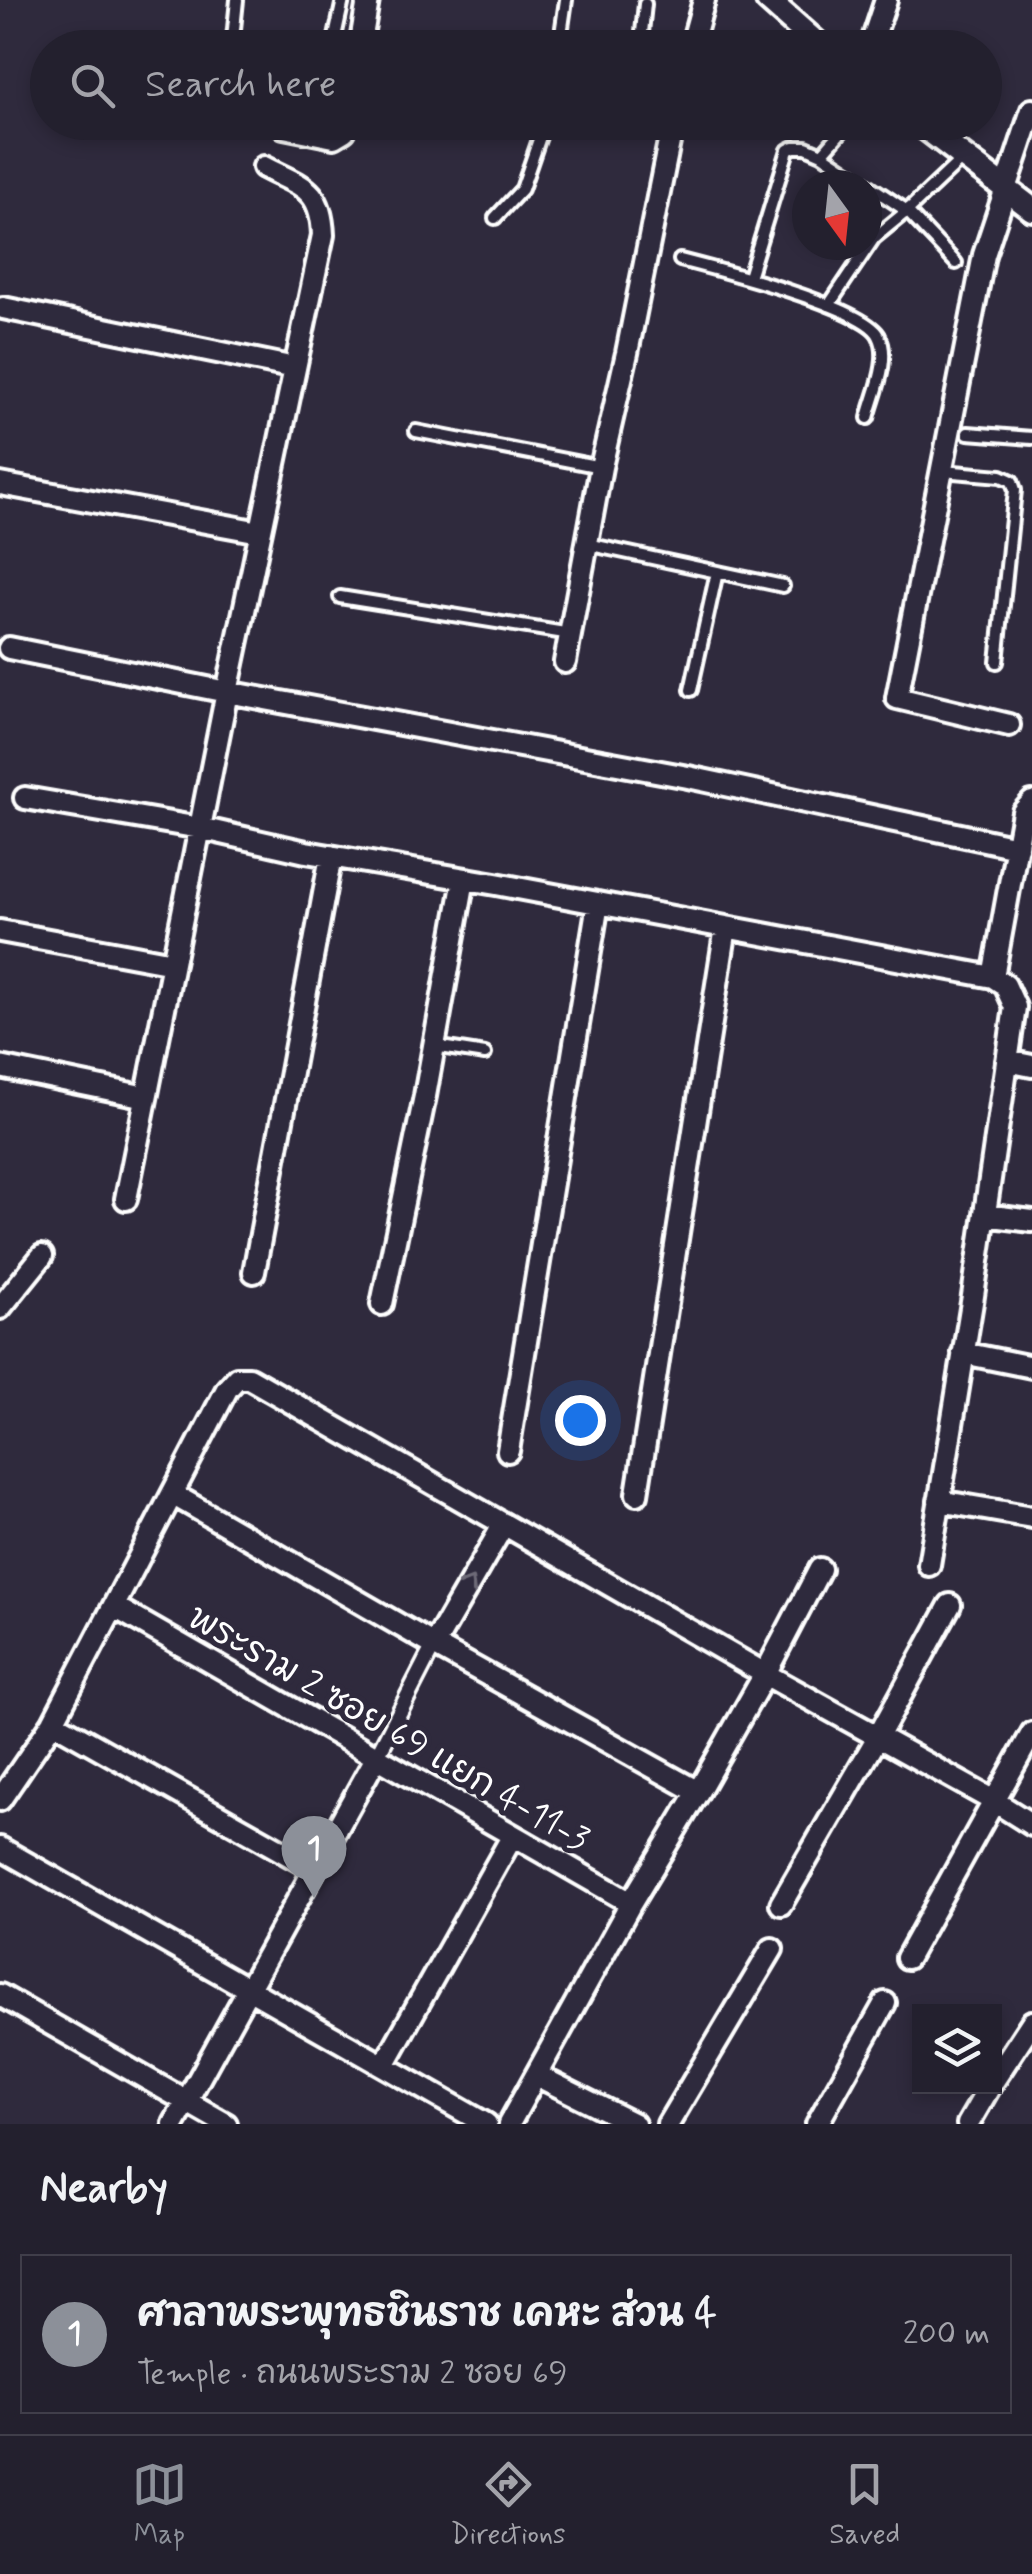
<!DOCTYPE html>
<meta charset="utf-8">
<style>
body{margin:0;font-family:Mynerve,"Playpen Sans Thai",sans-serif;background:#2f2d3a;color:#f1f3f6}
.controls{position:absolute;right:30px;bottom:30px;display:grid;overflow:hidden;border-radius:0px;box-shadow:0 5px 15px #0003}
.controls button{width:90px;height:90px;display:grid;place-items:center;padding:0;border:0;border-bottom:2px solid #403e4a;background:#23202e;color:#f1f3f6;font:50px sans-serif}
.compass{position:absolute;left:792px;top:170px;width:90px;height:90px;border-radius:50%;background:#23202e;box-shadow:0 5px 15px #0003;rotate:165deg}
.you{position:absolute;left:580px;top:1420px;width:35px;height:35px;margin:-25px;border:8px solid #fff;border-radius:50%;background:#1a73e8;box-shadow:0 0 0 15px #1a73e833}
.badge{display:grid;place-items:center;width:65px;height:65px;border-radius:50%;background:#8c9099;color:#fff;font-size:32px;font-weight:700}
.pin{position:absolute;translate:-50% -82px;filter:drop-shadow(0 2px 5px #0008)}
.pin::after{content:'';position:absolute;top:52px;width:35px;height:30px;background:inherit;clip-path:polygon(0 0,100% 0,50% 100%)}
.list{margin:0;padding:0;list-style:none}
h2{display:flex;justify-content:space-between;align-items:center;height:130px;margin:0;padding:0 40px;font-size:42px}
h2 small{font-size:32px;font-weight:400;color:#a3a3aa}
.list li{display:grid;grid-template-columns:65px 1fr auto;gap:30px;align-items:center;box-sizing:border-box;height:160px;margin:0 20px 20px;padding:0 20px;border:2px solid #403e4a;border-radius:0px}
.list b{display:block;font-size:38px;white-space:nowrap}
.list p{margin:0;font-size:32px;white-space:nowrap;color:#a3a3aa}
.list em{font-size:32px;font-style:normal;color:#a3a3aa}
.icon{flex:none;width:55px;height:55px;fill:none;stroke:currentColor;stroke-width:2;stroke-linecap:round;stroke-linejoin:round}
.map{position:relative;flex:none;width:1032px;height:2124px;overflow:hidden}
.search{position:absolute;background:#23202e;box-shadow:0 5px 15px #0003;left:30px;right:30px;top:30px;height:110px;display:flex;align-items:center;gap:25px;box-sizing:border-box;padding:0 35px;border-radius:55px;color:#a3a3aa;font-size:38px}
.sheet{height:310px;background:#23202e}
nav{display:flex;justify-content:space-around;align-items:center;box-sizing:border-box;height:140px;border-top:2px solid #403e4a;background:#23202e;font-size:28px;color:#a3a3aa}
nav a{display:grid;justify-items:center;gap:5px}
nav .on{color:#8c9099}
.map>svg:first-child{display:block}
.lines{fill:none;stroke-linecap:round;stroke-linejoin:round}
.service-casing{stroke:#fff;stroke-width:18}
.pedestrian-casing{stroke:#fff;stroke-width:21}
.minor-casing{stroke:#fff;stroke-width:28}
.tertiary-casing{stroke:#fff;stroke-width:30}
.service{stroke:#2f2a3d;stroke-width:10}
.pedestrian{stroke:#2f2a3d;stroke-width:14}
.minor{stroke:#2f2a3d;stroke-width:20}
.tertiary{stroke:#2f2a3d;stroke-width:22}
.oneway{stroke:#6d6a77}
.labels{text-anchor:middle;stroke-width:10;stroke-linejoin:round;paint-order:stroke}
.street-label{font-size:35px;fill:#fff;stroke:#2f2a3d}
</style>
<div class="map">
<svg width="1032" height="2124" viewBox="0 0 1032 2124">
<rect width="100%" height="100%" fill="#2f2a3d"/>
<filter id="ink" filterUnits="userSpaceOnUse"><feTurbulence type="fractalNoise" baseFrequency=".01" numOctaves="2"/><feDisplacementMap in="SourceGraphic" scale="20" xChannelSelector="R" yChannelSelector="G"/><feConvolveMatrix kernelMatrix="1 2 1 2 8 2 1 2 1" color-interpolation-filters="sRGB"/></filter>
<g filter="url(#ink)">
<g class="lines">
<g class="service-casing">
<path id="service" d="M335,37L343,0
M232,48L237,0
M559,48L566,0
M643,48L641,42L645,4
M822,154L850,122
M495,218L522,189L545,122
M680,260C715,269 866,307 879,336C891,359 874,394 868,418
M749,277L788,150L794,147H806L822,154L907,211L956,263
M829,305L874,238L907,211L964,157
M416,431L601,467
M968,433L1032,438
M942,471L1001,476L1012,481L1015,490L997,662
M587,544L783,586
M340,597L571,634
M691,690L717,572
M434,1046L485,1054"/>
</g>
<g class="pedestrian-casing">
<path id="pedestrian" d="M376,1758L434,1645"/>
</g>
<g class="minor-casing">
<path id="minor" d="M360,48L368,0
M691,48L704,0
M870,48L886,0
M284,127L334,137L344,131L346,122
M3,308L295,368
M0,484L260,532
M9,648L227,692L688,777L1017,847
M565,662L601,467L627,353L673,122
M1009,725L897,698L984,255L1032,110
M25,798L200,828L306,852L496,884L993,977L1005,985L1015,1007L973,1296L929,1565
M0,931L173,963
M993,977L1023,812L1032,802
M1007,1061L1032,1066
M0,1067L146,1097
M126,1199L227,692L323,235C321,187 302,187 264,167
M985,1215L1032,1221
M254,1272L331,856
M382,1304L425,1096L464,879
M0,1308L42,1256
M963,1353L1032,1367
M508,1451L598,903
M637,1494L726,927
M174,1495L434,1645L698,1792
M939,1501L1032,1517
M115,1607L631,1903
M434,1645L504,1524
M53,1722L314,1869
M0,1800L53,1722L227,1389L237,1378H249L765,1674L994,1801L1032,1825
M0,1848L486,2124
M781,1904L879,1735L950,1605
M907,1958L1032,1733
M0,1995L226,2124
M384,2065L512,1837
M536,2075L634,2124
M994,2080L1032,2022
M174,2124L376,1758
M509,2124L631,1903L698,1792L765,1674L820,1569
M668,2124L772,1949
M817,2124L885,2003
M968,2124L990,2086"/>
</g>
<g class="tertiary-casing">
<path id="tertiary" d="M768,0L822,48
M918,122L1032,209"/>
</g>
<use href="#service" class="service"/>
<use href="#pedestrian" class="pedestrian"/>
<use href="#minor" class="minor"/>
<use href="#tertiary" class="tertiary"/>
</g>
<defs><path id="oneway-chevron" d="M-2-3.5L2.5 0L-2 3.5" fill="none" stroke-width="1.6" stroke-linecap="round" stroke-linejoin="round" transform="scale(2.5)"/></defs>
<use class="oneway" href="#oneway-chevron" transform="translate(469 1584) rotate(-60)"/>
</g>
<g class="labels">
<g class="street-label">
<text transform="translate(389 1727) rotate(30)" y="12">พระราม 2 ซอย 69 แยก 4-11-3</text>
</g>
</g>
</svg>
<div class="controls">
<button><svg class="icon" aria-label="layers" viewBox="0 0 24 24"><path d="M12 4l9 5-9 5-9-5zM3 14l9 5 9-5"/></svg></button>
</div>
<svg class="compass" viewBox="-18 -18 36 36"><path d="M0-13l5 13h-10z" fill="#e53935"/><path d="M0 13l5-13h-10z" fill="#a3a3aa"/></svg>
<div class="you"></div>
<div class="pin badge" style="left:314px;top:1898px">1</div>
<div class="search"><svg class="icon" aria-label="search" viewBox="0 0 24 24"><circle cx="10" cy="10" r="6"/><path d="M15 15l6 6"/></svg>Search here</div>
</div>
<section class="sheet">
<h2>Nearby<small></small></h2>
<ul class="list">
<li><span class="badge">1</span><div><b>ศาลาพระพุทธชินราช เคหะ ส่วน 4</b><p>Temple · ถนนพระราม 2 ซอย 69</p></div><em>200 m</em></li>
</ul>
</section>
<nav>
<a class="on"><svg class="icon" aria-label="map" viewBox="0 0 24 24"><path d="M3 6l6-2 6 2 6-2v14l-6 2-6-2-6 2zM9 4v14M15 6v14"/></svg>Map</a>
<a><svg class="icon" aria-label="directions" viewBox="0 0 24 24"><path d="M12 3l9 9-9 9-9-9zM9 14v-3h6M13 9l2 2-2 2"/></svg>Directions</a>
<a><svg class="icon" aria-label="saved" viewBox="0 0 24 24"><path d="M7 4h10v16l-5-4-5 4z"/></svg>Saved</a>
</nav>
